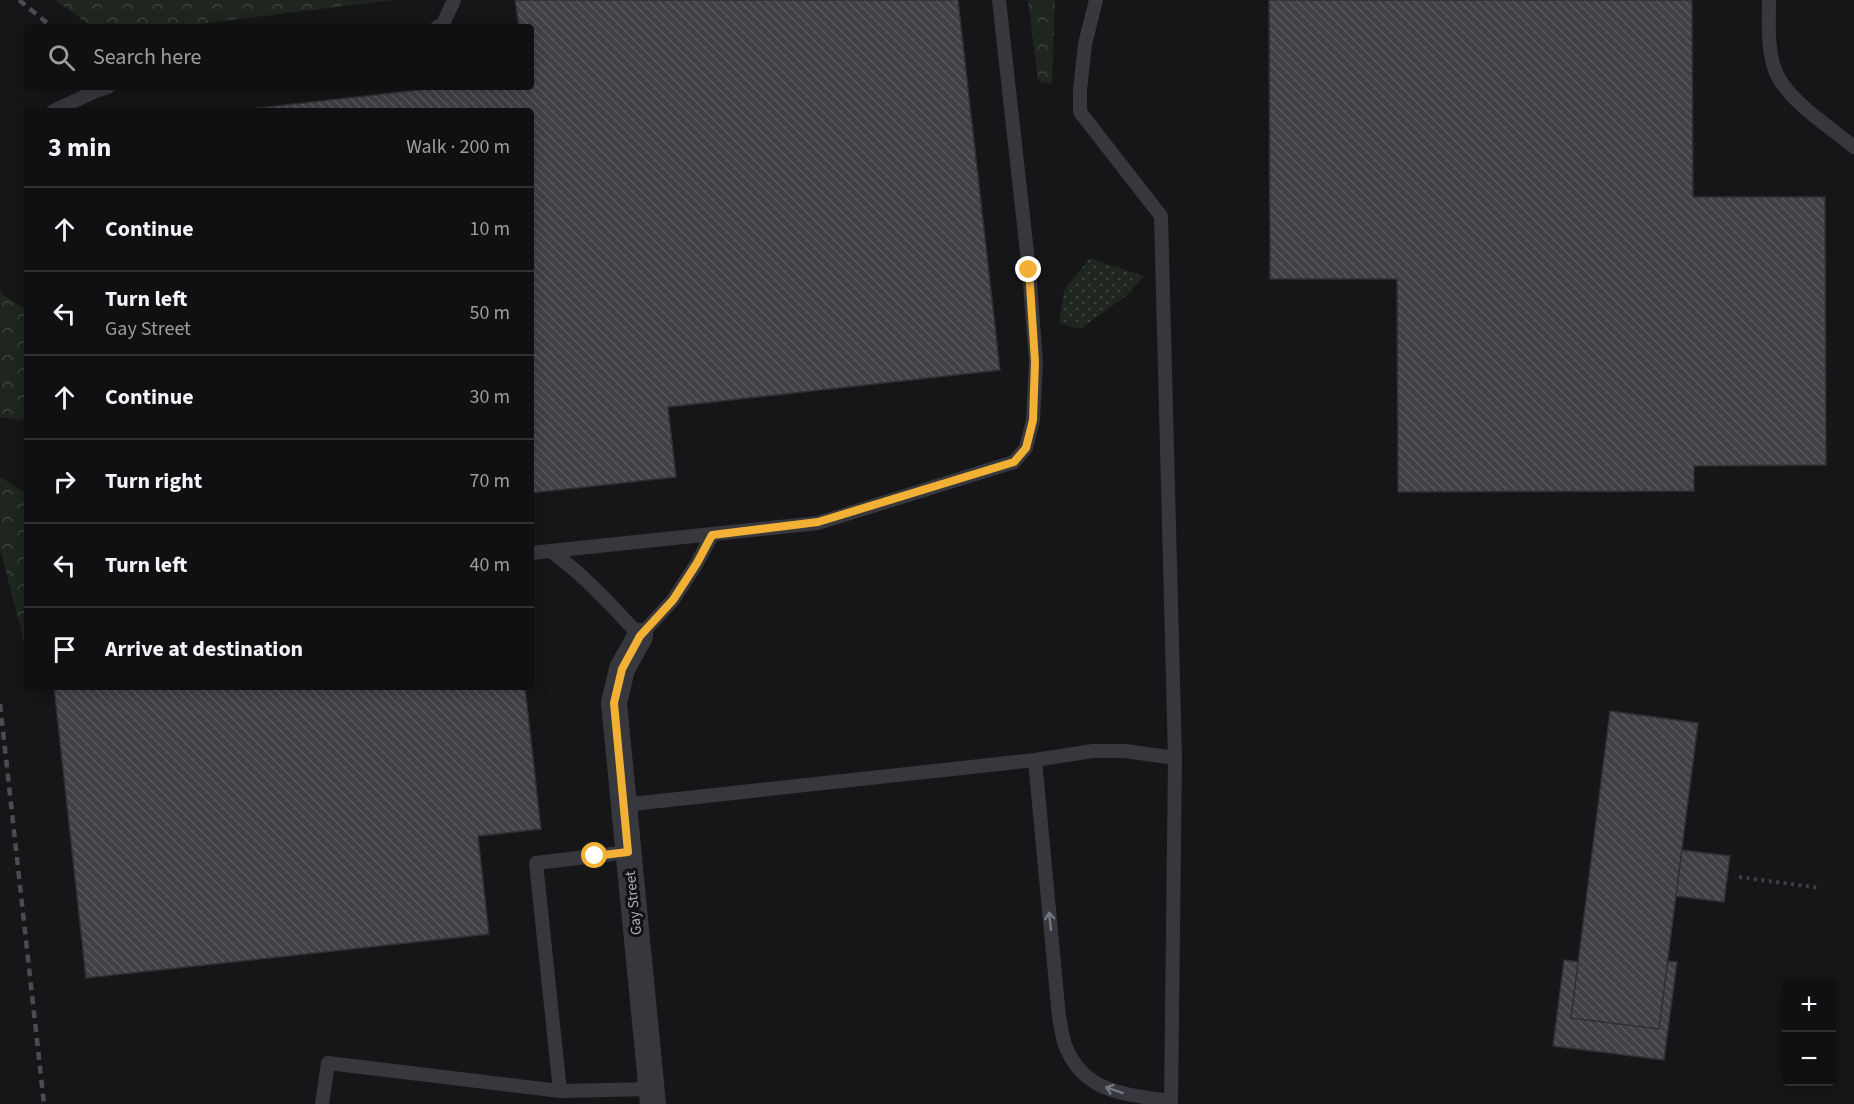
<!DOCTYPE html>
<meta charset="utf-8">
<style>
body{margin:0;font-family:"Source Sans 3",sans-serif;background:#1e1e20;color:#f1f3f6}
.controls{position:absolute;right:18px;bottom:18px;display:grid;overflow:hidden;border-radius:6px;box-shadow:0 3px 15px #0003}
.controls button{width:54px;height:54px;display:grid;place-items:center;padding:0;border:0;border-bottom:2px solid #303032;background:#101012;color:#f1f3f6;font:30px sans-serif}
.stop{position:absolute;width:18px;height:18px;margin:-14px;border:4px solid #f2b134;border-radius:50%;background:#fff}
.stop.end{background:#f2b134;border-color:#fff;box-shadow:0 2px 6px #0008}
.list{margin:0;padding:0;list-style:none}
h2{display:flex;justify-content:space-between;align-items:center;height:78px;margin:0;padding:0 24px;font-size:26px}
h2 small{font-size:20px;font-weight:400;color:#9c9d9f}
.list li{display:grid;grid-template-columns:39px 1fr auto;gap:18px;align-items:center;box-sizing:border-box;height:84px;padding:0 24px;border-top:2px solid #303032}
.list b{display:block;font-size:22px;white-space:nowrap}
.list p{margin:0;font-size:20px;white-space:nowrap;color:#9c9d9f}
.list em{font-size:20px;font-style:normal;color:#9c9d9f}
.icon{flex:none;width:33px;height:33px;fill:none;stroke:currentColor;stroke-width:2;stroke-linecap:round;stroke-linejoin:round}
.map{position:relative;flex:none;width:1854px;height:1104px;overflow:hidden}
.search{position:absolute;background:#101012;box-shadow:0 3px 15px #0003;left:24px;top:24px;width:510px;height:66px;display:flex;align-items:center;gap:15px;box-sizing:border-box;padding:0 21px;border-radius:6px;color:#9c9d9f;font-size:22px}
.panel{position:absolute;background:#101012;box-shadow:0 3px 15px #0003;left:24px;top:108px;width:510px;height:582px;border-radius:6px}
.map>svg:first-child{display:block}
.grass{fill:url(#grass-dots)}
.forest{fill:url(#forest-crowns)}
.building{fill:url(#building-back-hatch);stroke:#303034;stroke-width:1.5}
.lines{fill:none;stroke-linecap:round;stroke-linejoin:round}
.path{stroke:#3d3f44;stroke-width:4;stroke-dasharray:3 4.5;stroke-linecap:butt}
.service{stroke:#37383d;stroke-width:14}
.minor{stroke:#37383d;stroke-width:26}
.rail{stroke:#4a4c52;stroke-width:4.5;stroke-dasharray:8 6;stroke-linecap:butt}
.oneway{stroke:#757881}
.route{stroke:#f2b134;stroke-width:8}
.labels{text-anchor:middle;stroke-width:6;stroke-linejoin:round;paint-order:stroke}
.street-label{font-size:15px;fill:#a8adb8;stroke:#111113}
</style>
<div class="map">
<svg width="1854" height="1104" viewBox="0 0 1854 1104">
<defs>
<pattern id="grass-dots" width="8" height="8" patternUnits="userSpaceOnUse" patternTransform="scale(1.5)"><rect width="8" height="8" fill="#1e261f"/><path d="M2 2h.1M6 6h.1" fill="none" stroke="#3c433d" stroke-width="1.8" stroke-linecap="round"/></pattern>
<pattern id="forest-crowns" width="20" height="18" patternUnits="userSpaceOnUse" patternTransform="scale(1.5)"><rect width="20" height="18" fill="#1e261f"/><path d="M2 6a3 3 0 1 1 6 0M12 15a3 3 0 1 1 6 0" fill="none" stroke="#3c433d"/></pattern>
<pattern id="building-back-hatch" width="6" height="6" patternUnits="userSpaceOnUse" patternTransform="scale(1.5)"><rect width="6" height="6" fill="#404145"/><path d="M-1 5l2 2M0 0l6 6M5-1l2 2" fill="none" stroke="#595a5e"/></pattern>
</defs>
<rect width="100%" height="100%" fill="#161618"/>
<path class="grass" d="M1090,258L1144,276L1126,296L1080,329L1059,323L1064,290Z"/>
<path class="forest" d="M55,0H393L176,27H93Z
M1028,0H1055L1052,84L1038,81Z
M0,287L2,294L27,310V417L19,420L0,417Z
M0,477L27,494V653L0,549Z"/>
<path class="building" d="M515,0H958L1000,370L668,407L676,477L531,493V111H231L445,87H531V27H519Z
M1269,0H1692L1693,197H1825L1826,465L1694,466V491L1398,492L1397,279H1270Z
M54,687H525L541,829L478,836L489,934L86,978Z
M1610,711L1698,723L1659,1029L1571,1018Z
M1682,850L1730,856L1724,902L1676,896Z
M1564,960L1578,962L1571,1018L1659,1029L1668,961L1677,962L1664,1060L1553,1046Z"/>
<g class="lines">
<path class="path" d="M1739,877L1820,888"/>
<path class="service" d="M1096,0L1085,44L1080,90V112L1161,216L1175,758L1171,1104
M1769,0C1769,23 1767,48 1775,70C1785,99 1830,127 1854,147
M437,27L443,24L454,0
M53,111L96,91L108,87
M551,551C585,576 612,606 640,636L673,600L697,563L712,535
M531,553L818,523L1014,462L1026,448L1033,420L1036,362L1029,270L999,0
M1035,760L1059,1017C1061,1026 1062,1036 1065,1045C1084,1094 1126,1094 1171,1101
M623,805L1035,760L1093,751H1125L1175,758
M560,1091L536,863L628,852
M322,1104L328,1063L560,1091L652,1089"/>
<path class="minor" d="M640,636L622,669L614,703L653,1104"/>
<path class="rail" d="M19,0L52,27
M0,704L44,1104"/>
</g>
<defs><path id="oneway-shaft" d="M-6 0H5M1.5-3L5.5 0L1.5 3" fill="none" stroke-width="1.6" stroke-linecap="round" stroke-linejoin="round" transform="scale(1.5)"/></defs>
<g class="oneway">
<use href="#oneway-shaft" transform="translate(1050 921) rotate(-96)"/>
<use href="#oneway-shaft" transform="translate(1114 1090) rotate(-161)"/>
</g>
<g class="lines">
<path class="route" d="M595,856L628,852L614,703L622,669L640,636L673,600L697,563L712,535L818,522L1014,462L1026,448L1033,420L1035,362L1029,270"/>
</g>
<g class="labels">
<g class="street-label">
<text transform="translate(633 903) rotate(-96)" y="5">Gay Street</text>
</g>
</g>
</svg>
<div class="controls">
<button>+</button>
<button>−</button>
</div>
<div class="stop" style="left:595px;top:856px"></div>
<div class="stop end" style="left:1029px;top:270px"></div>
<div class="search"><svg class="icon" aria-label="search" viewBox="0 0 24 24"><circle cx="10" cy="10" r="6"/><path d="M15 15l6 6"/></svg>Search here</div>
<section class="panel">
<h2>3 min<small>Walk · 200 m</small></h2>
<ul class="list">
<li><svg class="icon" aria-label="ahead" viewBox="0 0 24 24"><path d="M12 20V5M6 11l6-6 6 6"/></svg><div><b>Continue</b></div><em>10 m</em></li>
<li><svg class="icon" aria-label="left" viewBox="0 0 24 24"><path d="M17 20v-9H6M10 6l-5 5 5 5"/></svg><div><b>Turn left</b><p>Gay Street</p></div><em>50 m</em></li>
<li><svg class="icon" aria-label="ahead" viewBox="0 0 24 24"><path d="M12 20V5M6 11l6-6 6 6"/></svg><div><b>Continue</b></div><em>30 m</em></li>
<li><svg class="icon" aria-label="right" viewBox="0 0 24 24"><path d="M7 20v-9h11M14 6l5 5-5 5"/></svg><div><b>Turn right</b></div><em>70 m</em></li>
<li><svg class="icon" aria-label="left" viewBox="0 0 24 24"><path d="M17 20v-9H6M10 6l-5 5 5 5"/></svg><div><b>Turn left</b></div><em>40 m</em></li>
<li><svg class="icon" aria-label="arrive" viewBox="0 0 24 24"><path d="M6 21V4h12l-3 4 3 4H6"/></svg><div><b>Arrive at destination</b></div></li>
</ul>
</section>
</div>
